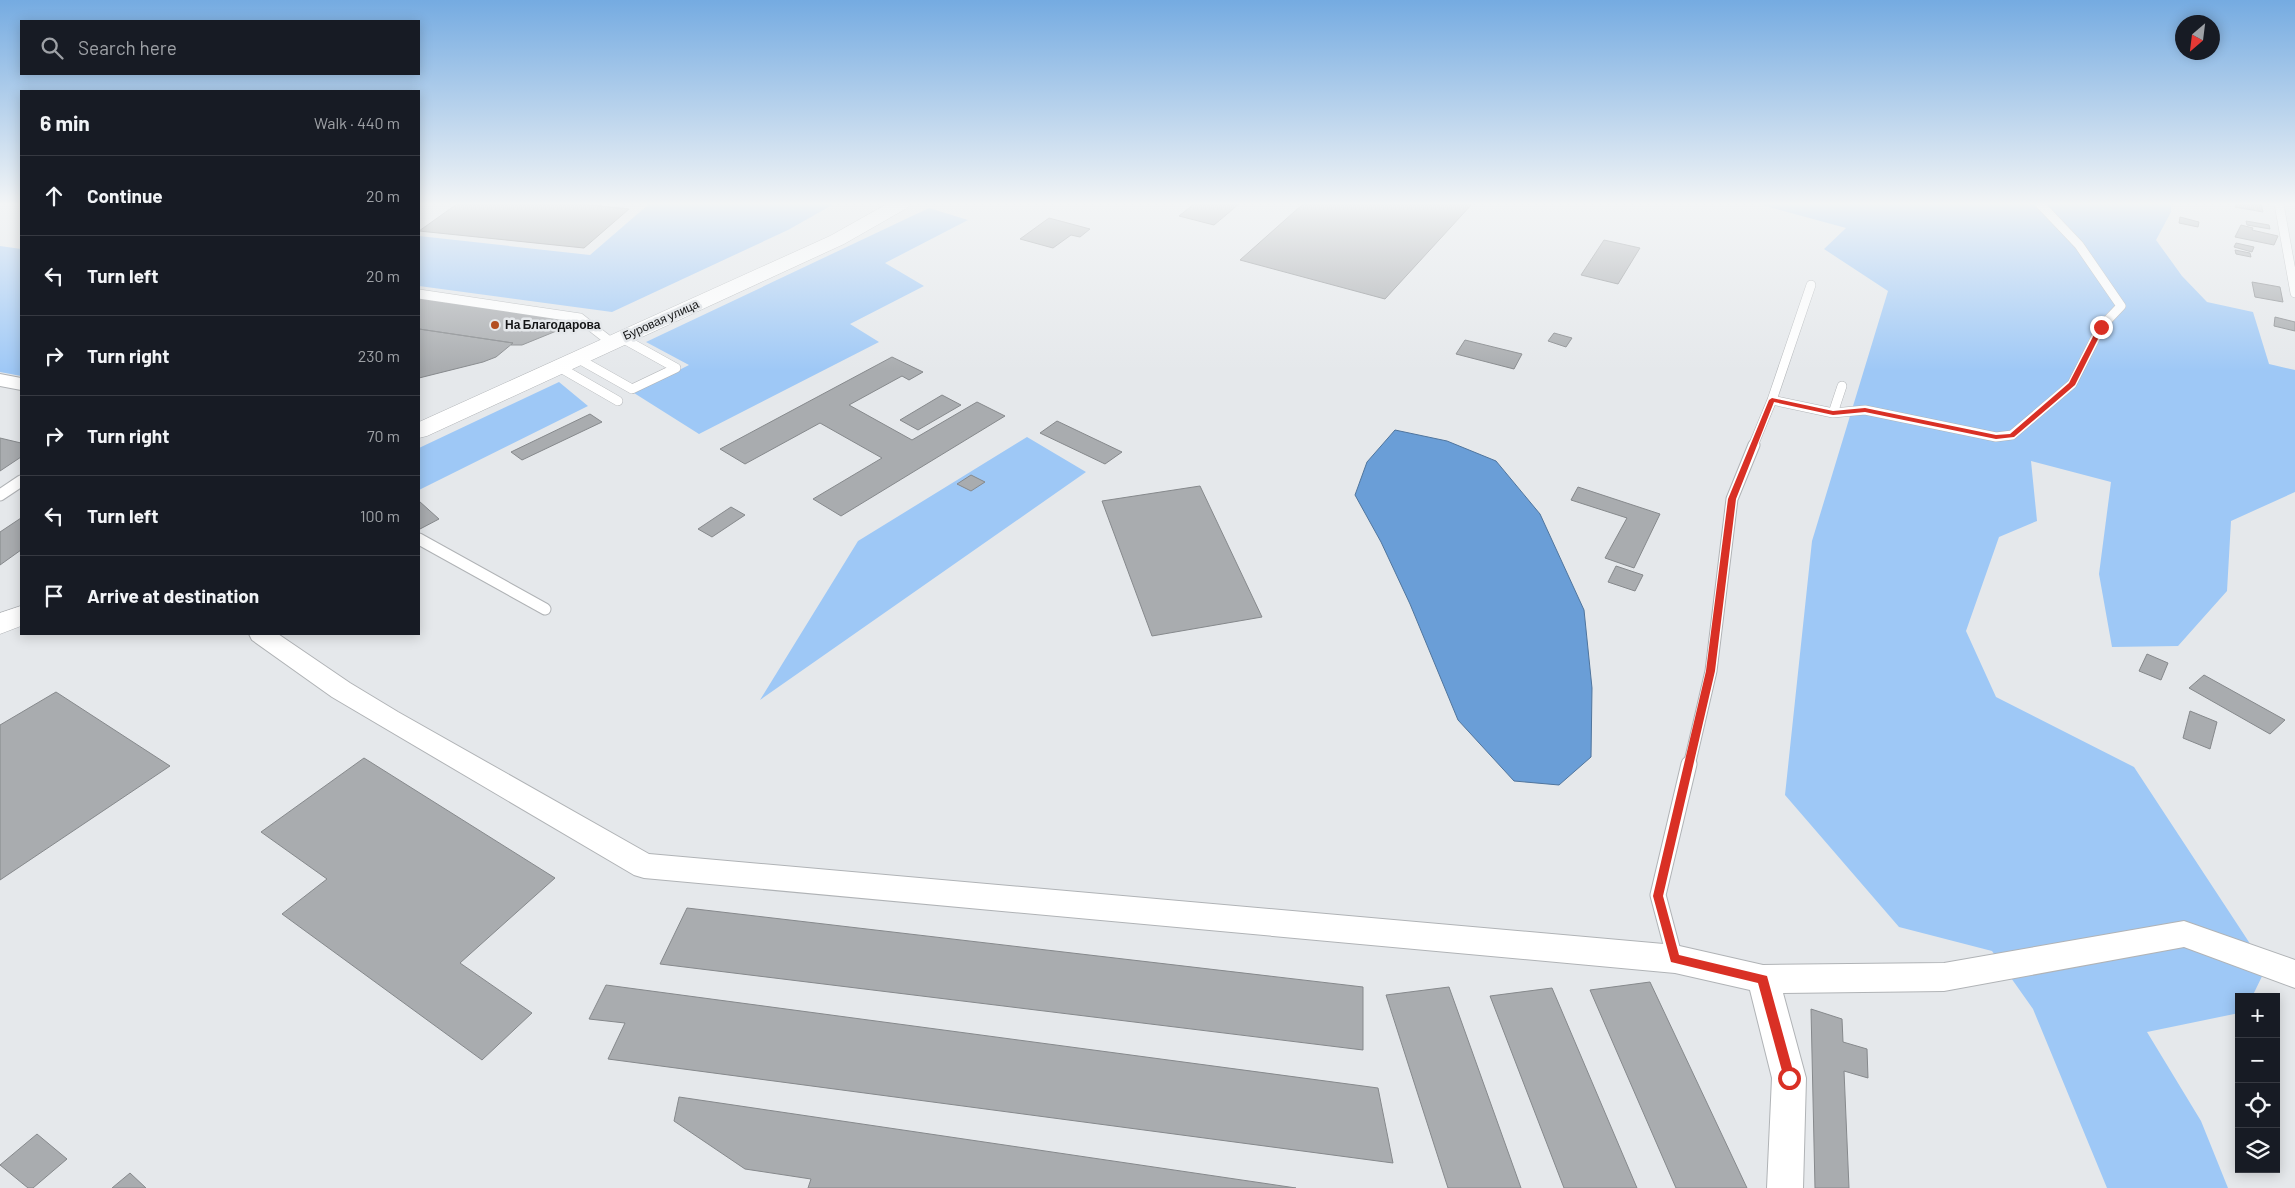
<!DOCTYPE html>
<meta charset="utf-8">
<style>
body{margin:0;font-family:Barlow,sans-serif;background:#242831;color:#f1f3f6}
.controls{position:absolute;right:15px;bottom:15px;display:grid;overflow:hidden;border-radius:0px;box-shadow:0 2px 12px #0003}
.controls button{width:45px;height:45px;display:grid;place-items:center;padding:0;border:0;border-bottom:1px solid #363941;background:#171b24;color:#f1f3f6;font:25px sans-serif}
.compass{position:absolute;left:2175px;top:15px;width:45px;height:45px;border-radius:50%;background:#171b24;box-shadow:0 2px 12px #0003;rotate:208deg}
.stop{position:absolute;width:15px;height:15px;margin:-11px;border:4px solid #d93025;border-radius:50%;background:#fff}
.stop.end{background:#d93025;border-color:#fff;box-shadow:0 1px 5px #0008}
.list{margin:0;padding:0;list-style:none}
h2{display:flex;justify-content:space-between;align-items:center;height:65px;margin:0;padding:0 20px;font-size:21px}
h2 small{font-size:16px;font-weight:400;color:#9ea1a6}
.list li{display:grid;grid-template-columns:32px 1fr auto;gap:15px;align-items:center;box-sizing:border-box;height:80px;padding:0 20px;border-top:1px solid #363941}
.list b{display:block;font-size:19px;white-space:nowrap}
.list em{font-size:16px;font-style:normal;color:#9ea1a6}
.icon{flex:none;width:28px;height:28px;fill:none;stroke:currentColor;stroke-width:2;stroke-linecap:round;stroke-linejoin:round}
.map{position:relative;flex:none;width:2295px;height:1188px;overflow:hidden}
.search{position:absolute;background:#171b24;box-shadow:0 2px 12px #0003;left:20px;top:20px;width:400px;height:55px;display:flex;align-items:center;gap:12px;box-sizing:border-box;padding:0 18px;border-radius:0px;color:#9ea1a6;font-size:19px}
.panel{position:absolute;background:#171b24;box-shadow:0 2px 12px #0003;left:20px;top:90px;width:400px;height:545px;border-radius:0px}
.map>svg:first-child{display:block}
.green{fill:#9ec8f6}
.water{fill:#6a9ed7;stroke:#50759d}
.building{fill:#a9acaf;stroke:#86898c}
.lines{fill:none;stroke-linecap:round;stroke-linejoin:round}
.lane-far2-casing{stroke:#b0b3b6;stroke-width:10}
.lane-far1-casing{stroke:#b0b3b6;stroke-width:13}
.lane-casing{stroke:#b0b3b6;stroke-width:17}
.street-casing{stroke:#b0b3b6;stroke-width:2}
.secondary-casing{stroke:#b0b3b6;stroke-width:1}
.lane-far2{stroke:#fff;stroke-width:9}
.lane-far1{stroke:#fff;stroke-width:11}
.lane{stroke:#fff;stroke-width:15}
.street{fill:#fff;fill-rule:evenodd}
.secondary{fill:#fff;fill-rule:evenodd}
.route{fill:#d93025}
.poi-dot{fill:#b34e21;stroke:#e5e8eb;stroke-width:2}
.labels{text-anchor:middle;stroke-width:5;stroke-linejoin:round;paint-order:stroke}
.far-street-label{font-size:12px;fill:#141516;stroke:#e5e8eb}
.far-poi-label{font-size:12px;font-weight:bold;fill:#141516;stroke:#e5e8eb;text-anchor:start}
</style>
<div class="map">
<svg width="2295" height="1188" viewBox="0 0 2295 1188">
<rect width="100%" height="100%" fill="#e5e8eb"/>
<path class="green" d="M649,204H834L788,230L612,312L419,286V236L590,255Z
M1758,204H2171V212L2156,240L2182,276L2207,302L2253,312L2269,364L2295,370V492L2231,521L2227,591L2178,646L2112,647L2099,574L2111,482L2031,461L2037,521L1999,537L1966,631L1996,697L2134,767L2266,968L2252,997H2239V1013L2147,1032L2201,1121L2228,1188H2107L2033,1009L1992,951L1899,927L1785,795L1812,541L1888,291L1824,249L1846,228Z
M929,208L968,220L885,263L924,286L850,324L879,342L699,434L634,393L689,365L646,342Z
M0,246L21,249V376L0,372Z
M559,382L588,406L419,490V448Z
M1027,437L1086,472L760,700L858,541Z"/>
<path class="water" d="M1395,430L1447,441L1496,461L1540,514L1584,610L1592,688L1591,757L1559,785L1514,781L1458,720L1410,604L1381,542L1355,495L1367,462Z"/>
<path class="building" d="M457,204H583L629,209L584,248L419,231Z
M1194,204H1239L1214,225L1179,216Z
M1303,204H1472L1385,299L1240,260Z
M2235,204H2261L2263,212L2235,207Z
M2180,217L2199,222L2198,227L2179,223Z
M1049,218L1090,229L1080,237L1071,235L1053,248L1020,239Z
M2246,221L2269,225L2270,229L2247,225Z
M2241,225L2253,228L2252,230L2278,236L2274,245L2235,237Z
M1604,240L1640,248L1618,284L1581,275Z
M2236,243L2254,247L2252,252L2234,247Z
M2235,250L2250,253L2251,257L2236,254Z
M2252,282L2280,287L2283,302L2255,297Z
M419,298L581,321L522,345H511L513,343L419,329Z
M2275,317L2295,322V331L2274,326Z
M419,329L513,343L496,357L483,362L419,378Z
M1554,333L1572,338L1566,347L1548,341Z
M1465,340L1522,354L1514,369L1456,354Z
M892,357L923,372L909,380L902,376L849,405L912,440L977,402L1005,416L841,516L813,499L882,458L820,423L745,464L720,449Z
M942,395L961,405L918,430L900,420Z
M590,414L602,422L522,460L511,452Z
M1057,421L1122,452L1105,464L1040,433Z
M0,438L21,443V457L0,471Z
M971,475L985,482L971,491L957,484Z
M1200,486L1262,617L1152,636L1102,501Z
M1578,487L1660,514L1634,568L1605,558L1627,518L1571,500Z
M419,501L439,519L420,529L419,528Z
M731,507L745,515L712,537L698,529Z
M21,518V550L0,565V532Z
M1616,566L1643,575L1635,591L1608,582Z
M2147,654L2168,663L2161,680L2139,671Z
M2204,675L2285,720L2270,734L2189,688Z
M56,692L170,766L0,880V725Z
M2190,711L2217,722L2210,749L2183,738Z
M364,758L555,878L460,963L532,1013L482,1060L282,914L327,879L261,832Z
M687,908L1363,987V1050L660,964Z
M1650,982L1747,1188H1676L1590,990Z
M606,985L1378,1088L1393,1163L608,1059L625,1023L589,1019Z
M1449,987L1521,1188H1448L1386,995Z
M1552,988L1637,1188H1564L1490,996Z
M1811,1009L1842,1019L1843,1042L1867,1049L1868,1078L1844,1071L1849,1188H1815Z
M679,1097L1296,1188H808L811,1179L745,1169L674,1121Z
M37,1134L67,1159L33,1188H28L0,1165Z
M130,1173L146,1188H112Z"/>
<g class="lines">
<g class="lane-far2-casing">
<path id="lane-far2" d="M2279,204L2295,293
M419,294L580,318L612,343
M577,358L632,389L676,368L622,338
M559,367L618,401
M1772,400L1833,413L1865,410L1996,437L2012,435L2072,384L2101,327L2121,306L2079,245L2040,204
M1833,413L1842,386
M1753,446L1772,400L1811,285"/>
</g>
<g class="lane-far1-casing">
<path id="lane-far1" d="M0,495L21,481
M419,539L545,609
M1689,766L1711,671L1732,499L1754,445"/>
</g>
<g class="lane-casing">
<path id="lane" d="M1675,959L1658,895L1689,764"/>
</g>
<g class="street-casing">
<path id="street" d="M0,374L21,378V390L0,386Z
M249,634H278L350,683L398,712L649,854L1675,945L1763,965L1944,963L2184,921L2295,960V988L2184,947L1944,991L1783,993L1806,1078L1803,1188H1767L1772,1078L1750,990L1675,973L644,878L634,875L332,697L252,640Z"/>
</g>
<g class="secondary-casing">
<path id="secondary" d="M887,204H910L907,208L844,244L427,436L419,438V422L830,236Z
M21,606V626L0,634V613Z"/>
</g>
<use href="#lane-far2" class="lane-far2"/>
<use href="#lane-far1" class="lane-far1"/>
<use href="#lane" class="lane"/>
<use href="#street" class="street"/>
<use href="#secondary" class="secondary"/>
</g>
<linearGradient id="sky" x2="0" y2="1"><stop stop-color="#75abe1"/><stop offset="0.55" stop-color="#f3f5f6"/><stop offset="1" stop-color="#f3f5f6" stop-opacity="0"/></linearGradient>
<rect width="2295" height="371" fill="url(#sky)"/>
<path class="route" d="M2101,325L2104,327L2075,385L2014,437L1996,439L1865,412L1833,415L1774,402L1736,499L1715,671L1663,896L1679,955L1767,976L1795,1078L1793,1082L1789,1083L1785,1082L1758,983L1671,962L1653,896L1706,671L1728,499L1769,400L1772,398L1833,411L1865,408L1996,435L2010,434L2069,383L2098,327Z"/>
<circle class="poi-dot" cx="495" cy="325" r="5"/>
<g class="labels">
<g class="far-street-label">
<text transform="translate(661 320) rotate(-24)" y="4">Буровая улица</text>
</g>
<g class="far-poi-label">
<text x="505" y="329">На Благодарова</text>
</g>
</g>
</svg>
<div class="controls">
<button>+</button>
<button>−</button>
<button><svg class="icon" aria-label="locate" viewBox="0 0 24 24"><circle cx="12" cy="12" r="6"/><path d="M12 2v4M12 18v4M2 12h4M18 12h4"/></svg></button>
<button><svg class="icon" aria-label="layers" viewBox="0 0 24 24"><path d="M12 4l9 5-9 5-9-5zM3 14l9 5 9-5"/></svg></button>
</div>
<svg class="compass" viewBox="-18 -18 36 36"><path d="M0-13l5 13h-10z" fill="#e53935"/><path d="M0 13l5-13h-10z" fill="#9ea1a6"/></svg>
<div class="stop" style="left:1789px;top:1078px"></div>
<div class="stop end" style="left:2101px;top:327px"></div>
<div class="search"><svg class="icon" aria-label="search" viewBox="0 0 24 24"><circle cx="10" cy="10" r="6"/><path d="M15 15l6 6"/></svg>Search here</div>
<section class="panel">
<h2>6 min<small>Walk · 440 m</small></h2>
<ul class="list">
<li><svg class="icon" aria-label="ahead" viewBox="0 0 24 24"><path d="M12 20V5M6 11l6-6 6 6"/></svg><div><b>Continue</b></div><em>20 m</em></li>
<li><svg class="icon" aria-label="left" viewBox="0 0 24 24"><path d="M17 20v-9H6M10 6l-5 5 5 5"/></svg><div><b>Turn left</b></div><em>20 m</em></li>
<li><svg class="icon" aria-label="right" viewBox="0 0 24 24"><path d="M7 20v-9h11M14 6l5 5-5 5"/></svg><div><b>Turn right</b></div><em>230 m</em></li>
<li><svg class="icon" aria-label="right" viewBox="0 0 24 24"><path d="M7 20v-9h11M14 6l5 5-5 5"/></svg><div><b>Turn right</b></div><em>70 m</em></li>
<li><svg class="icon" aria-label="left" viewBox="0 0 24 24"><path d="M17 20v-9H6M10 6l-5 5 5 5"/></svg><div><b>Turn left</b></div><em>100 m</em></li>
<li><svg class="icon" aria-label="arrive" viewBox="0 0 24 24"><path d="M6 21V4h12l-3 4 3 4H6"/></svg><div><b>Arrive at destination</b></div></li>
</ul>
</section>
</div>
